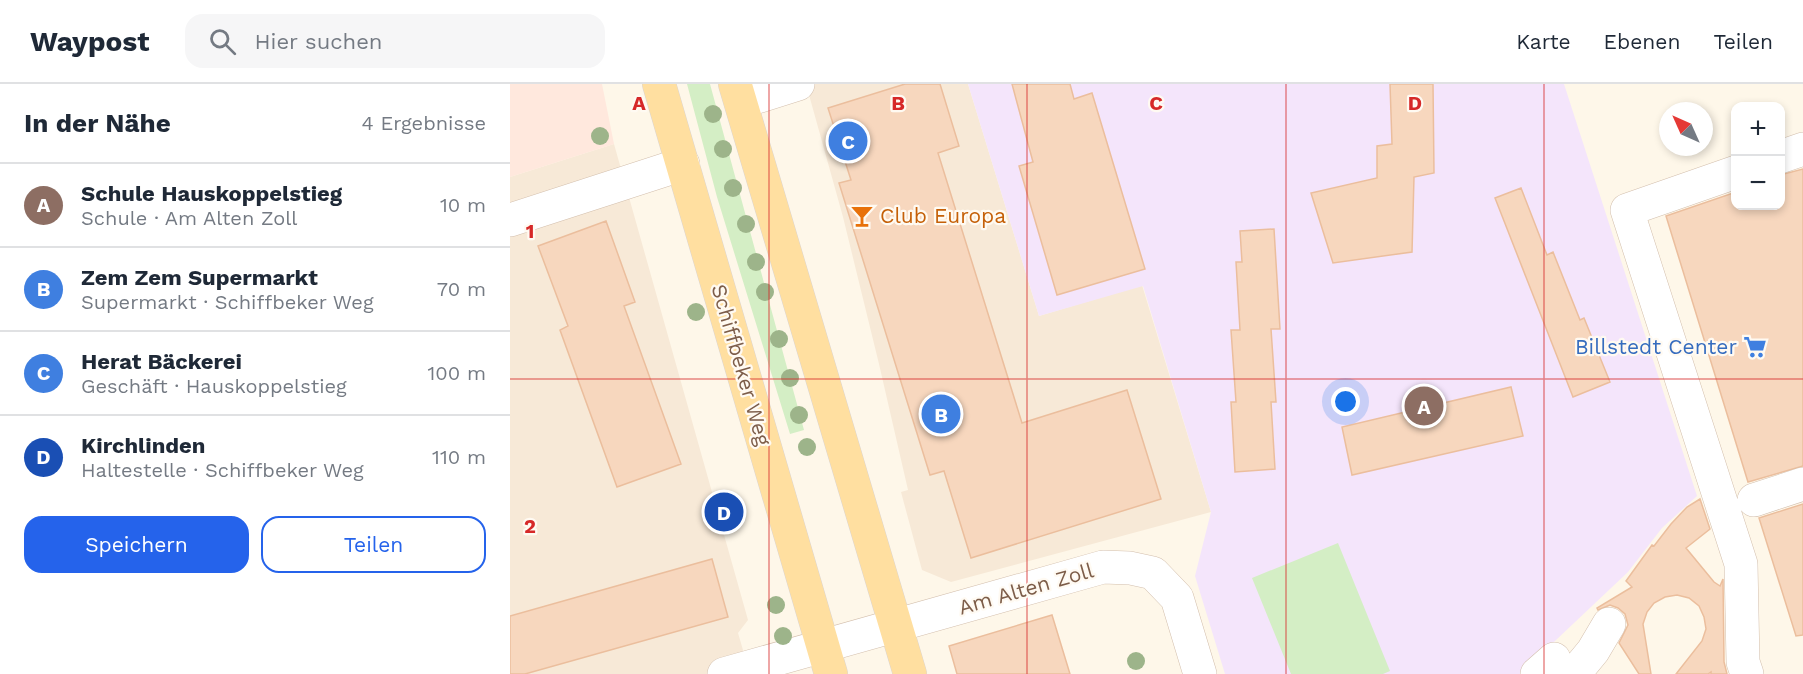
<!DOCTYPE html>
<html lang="de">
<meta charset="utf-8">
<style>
body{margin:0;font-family:"Work Sans",sans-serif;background:#f6f6f7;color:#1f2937}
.controls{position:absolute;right:18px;top:18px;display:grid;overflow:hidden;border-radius:12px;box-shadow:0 3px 9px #0003}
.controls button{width:54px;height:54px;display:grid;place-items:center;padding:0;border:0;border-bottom:2px solid #e0e1e3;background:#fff;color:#1f2937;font:30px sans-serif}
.compass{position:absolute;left:1149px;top:18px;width:54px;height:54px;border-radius:50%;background:#fff;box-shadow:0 3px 9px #0003;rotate:315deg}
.you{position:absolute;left:836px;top:318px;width:21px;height:21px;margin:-15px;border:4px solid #fff;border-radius:50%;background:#1a73e8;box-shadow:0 0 0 9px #1a73e833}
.badge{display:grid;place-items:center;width:39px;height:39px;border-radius:50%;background:#2563eb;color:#fff;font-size:20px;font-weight:700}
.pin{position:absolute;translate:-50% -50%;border:3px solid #fff;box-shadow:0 2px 6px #0006}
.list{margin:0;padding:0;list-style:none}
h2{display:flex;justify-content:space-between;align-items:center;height:78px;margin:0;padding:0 24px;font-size:26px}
h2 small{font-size:20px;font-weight:400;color:#747a83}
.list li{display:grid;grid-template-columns:39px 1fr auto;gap:18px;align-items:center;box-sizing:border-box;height:84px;padding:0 24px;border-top:2px solid #e0e1e3}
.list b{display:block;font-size:22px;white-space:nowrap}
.list p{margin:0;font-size:20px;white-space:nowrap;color:#747a83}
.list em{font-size:20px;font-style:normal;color:#747a83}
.actions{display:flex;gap:12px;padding:18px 24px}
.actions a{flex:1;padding:14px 0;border:2px solid #2563eb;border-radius:18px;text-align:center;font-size:21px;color:#2563eb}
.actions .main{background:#2563eb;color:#fff}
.icon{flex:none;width:33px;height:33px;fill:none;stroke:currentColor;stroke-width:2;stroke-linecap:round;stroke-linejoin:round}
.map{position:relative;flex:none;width:1293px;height:590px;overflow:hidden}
header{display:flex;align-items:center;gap:36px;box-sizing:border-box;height:84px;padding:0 30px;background:#fff;border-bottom:2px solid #e0e1e3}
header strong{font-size:28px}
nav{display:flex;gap:33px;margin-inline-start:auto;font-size:21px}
.search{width:420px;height:54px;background:#f6f6f7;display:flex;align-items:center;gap:15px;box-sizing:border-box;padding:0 21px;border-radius:18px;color:#747a83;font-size:22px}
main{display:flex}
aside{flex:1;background:#fff}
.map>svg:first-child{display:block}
.residential{fill:#f7e9d7}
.commercial{fill:#ffe8dd}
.education{fill:#f4e5fb}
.green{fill:#d4eec5}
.building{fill:#f7d7be;stroke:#ebbe9d;stroke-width:1.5}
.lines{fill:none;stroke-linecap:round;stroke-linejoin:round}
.minor-casing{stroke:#d3bfad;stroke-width:34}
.major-casing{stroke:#ddd5d0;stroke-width:34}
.minor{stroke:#fff;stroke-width:33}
.major{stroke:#ffdfa0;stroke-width:33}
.tree{fill:#9db48a}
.grid{fill:none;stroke:#d62828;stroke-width:1.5;stroke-opacity:0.55}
.labels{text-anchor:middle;stroke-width:4.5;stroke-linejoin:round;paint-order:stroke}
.food-label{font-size:21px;fill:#c56008;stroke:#fffaf2;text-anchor:start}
.shop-label{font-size:21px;fill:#366cbe;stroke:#fffaf2;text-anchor:end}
.street-label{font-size:21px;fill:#7d5d49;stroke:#fffaf2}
.grid-label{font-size:20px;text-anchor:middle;font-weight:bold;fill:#d62828;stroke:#fffaf2;stroke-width:4.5;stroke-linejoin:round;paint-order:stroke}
</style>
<header>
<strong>Waypost</strong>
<div class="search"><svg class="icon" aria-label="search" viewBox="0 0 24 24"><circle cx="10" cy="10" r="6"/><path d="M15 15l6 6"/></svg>Hier suchen</div>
<nav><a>Karte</a><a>Ebenen</a><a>Teilen</a></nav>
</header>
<main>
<aside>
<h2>In der Nähe<small>4 Ergebnisse</small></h2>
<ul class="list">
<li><span class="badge" style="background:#8d6e63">A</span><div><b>Schule Hauskoppelstieg</b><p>Schule · Am Alten Zoll</p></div><em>10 m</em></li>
<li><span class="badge" style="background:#3f7fe0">B</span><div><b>Zem Zem Supermarkt</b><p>Supermarkt · Schiffbeker Weg</p></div><em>70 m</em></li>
<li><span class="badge" style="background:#3f7fe0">C</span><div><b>Herat Bäckerei</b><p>Geschäft · Hauskoppelstieg</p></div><em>100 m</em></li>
<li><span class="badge" style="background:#1a4fb4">D</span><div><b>Kirchlinden</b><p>Haltestelle · Schiffbeker Weg</p></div><em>110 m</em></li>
</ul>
<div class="actions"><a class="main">Speichern</a><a>Teilen</a></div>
</aside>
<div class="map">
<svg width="1293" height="590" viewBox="0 0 1293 590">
<rect width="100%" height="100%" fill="#fef7e9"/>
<path class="residential" d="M296,0H458L529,232L632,201L701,428L441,498L412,486L391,408L398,406L369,280L333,133Z
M104,60L238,536L228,549L240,590H0V93Z"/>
<path class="commercial" d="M0,0H92L104,60L0,93Z"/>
<path class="education" d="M458,0H1054L1187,412L1152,444L1118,488L1010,590H715L685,492L701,428L633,202L529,232Z"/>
<path class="green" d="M177,0H200L294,346L280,350L207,113Z
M828,459L880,587L873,590H781L742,494Z"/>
<path class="building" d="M395,0H430L449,62L428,69L512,339L617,306L651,415L461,474L434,387L420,391L329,99L341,96L318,24Z
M502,0H560L564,15L582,9L635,185L547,211L509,82L523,78Z
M880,0H923L924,89L904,93L902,168L823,179L801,109L867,94V62L882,60Z
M1293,85V382L1238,398L1156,132L1226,108V122H1270V91Z
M1011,104L1037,171L1043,168L1070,236L1074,234L1100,298L1063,313L985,114Z
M96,137L125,218L114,222L171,380L107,403L50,246L58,242L28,162Z
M764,145L770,245H761L766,318H761L765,385L725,388L721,318H726L721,246H730L726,178H732L730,147Z
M1001,303L1013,352L842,391L832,343Z
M1190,415L1200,445L1176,464L1204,498L1210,502L1213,495L1214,578L1217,590H1201V588L1198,590H1166L1192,557L1196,545L1194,533L1189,522L1179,514L1167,511L1155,513L1144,519L1137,528L1133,540L1141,590H1129L1109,559L1118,541L1115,530L1108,524L1100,521L1088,526L1087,524L1122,503L1116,497L1142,461L1144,462L1161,440L1177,423Z
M1293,420V551L1286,552L1249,434Z
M202,475L218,533L15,590H0V532Z
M542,531L560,590H447L439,562Z"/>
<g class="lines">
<g class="minor-casing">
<path id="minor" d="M231,18L288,0
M1270,73L1293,65
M1226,88L1117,126L1231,480L1233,578L1237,590
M0,136L173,80
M1244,416L1293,400
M214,590L593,483L620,484L643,489L667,514L690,590
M1027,590L1044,575
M1064,590L1083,567L1099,540"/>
</g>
<g class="major-casing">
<path id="major" d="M149,0L321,590
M225,0L400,590"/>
</g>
<use href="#minor" class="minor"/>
<use href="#major" class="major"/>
</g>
<g class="tree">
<circle cx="203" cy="30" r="9"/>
<circle cx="90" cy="52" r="9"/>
<circle cx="213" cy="65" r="9"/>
<circle cx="223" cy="104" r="9"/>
<circle cx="236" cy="140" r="9"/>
<circle cx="246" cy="178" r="9"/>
<circle cx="255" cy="208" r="9"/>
<circle cx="186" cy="228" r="9"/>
<circle cx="269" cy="255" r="9"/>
<circle cx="280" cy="294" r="9"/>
<circle cx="289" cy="331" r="9"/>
<circle cx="297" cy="363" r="9"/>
<circle cx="266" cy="521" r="9"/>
<circle cx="273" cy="552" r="9"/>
<circle cx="626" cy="577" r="9"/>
</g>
<path class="grid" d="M259,0V590M517,0V590M776,0V590M1034,0V590M0,295H1293"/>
<defs>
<g id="bar-bare" transform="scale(1.8)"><path d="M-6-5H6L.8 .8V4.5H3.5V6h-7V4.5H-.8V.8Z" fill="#e8710a" stroke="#fffaf2" stroke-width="2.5" paint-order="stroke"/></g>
<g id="supermarket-bare" transform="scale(1.8)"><path d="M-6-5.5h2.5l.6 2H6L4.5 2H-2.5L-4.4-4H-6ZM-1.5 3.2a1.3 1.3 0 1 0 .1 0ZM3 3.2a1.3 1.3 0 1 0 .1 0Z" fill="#3f7fe0" stroke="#fffaf2" stroke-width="2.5" paint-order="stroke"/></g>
</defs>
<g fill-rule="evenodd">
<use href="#bar-bare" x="352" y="132"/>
<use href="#supermarket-bare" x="1245" y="263"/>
</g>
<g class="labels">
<g class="food-label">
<text x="370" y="139">Club Europa</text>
</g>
<g class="shop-label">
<text x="1227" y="270">Billstedt Center</text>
</g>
<g class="street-label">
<text transform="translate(231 281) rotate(74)" y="7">Schiffbeker Weg</text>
<text transform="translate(516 505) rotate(-16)" y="7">Am Alten Zoll</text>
</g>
</g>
<g class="grid-label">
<text x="129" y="26">A</text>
<text x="388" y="26">B</text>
<text x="646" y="26">C</text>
<text x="905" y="26">D</text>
<text x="20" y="154">1</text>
<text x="20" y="449">2</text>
</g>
</svg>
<div class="controls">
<button>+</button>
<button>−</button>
</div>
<svg class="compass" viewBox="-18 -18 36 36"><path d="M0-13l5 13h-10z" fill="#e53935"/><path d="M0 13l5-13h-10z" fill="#747a83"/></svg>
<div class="you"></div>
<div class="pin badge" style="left:914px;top:322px;background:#8d6e63">A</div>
<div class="pin badge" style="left:431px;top:330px;background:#3f7fe0">B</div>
<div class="pin badge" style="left:338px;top:57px;background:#3f7fe0">C</div>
<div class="pin badge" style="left:214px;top:428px;background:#1a4fb4">D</div>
</div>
</main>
